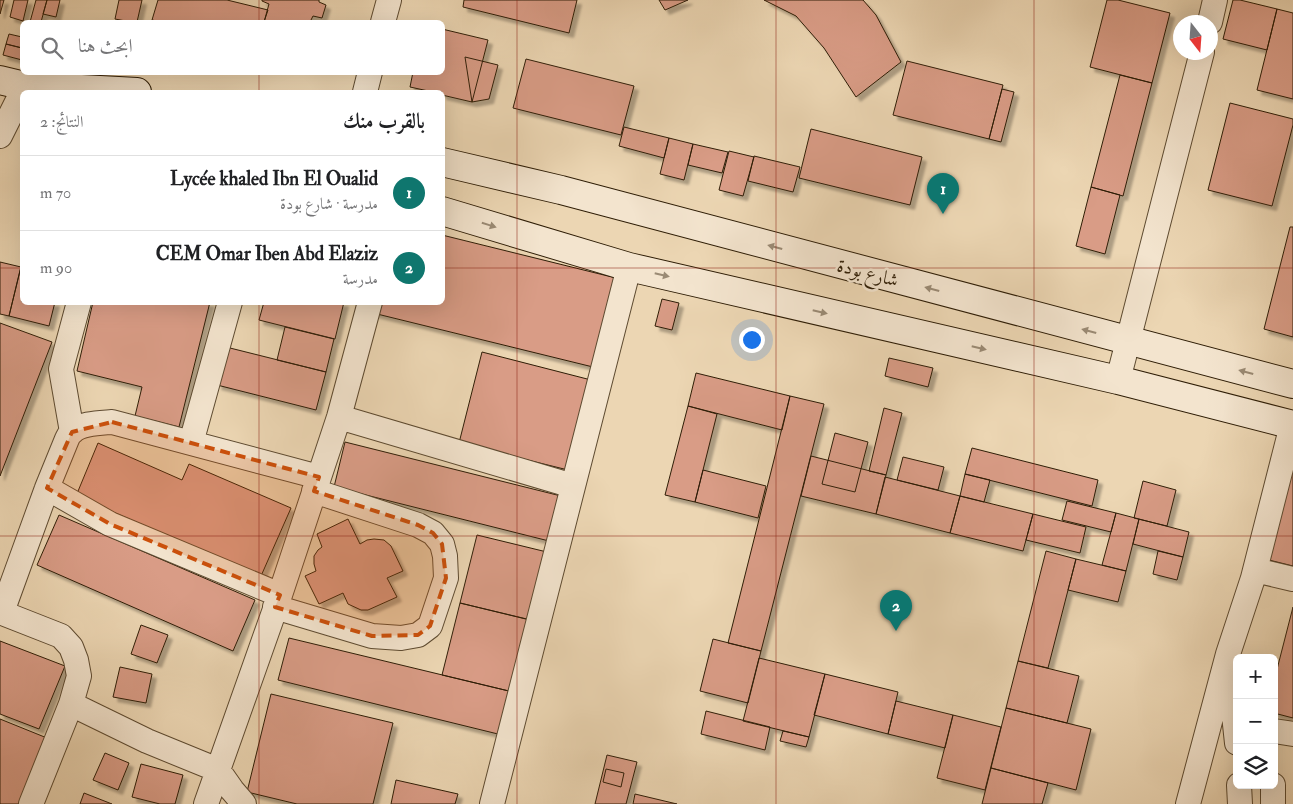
<!DOCTYPE html>
<html lang="ar">
<meta charset="utf-8">
<style>
body{margin:0;font-family:"IM FELL Double Pica",Amiri,serif;background:#f2f2f2;color:#202124;direction:rtl}
.controls{position:absolute;right:15px;bottom:15px;display:grid;overflow:hidden;border-radius:8px;box-shadow:0 5px 20px #0002}
.controls button{width:45px;height:45px;display:grid;place-items:center;padding:0;border:0;border-bottom:1px solid #e0e0e0;background:#fff;color:#202124;font:25px sans-serif}
.compass{position:absolute;left:1173px;top:15px;width:45px;height:45px;border-radius:50%;background:#fff;box-shadow:0 5px 20px #0002;rotate:163deg}
.you{position:absolute;left:751px;top:339px;width:18px;height:18px;margin:-12px;border:4px solid #fff;border-radius:50%;background:#1a73e8;box-shadow:0 0 0 8px #1a73e833}
.badge{display:grid;place-items:center;width:32px;height:32px;border-radius:50%;background:#0f766e;color:#fff;font-size:16px;font-weight:700}
.pin{position:absolute;translate:-50% -41px;filter:drop-shadow(0 1px 2px #0008)}
.pin::after{content:'';position:absolute;top:26px;width:18px;height:15px;background:inherit;clip-path:polygon(0 0,100% 0,50% 100%)}
.list{margin:0;padding:0;list-style:none}
h2{display:flex;justify-content:space-between;align-items:center;height:65px;margin:0;padding:0 20px;font-size:21px}
h2 small{font-size:16px;font-weight:400;color:#757577}
.list li{display:grid;grid-template-columns:32px 1fr auto;gap:15px;align-items:center;box-sizing:border-box;height:75px;padding:0 20px;border-top:1px solid #e0e0e0}
.list b{display:block;font-size:19px;white-space:nowrap}
.list p{margin:0;font-size:16px;white-space:nowrap;color:#757577}
.list em{font-size:16px;font-style:normal;color:#757577}
.icon{flex:none;width:28px;height:28px;fill:none;stroke:currentColor;stroke-width:2;stroke-linecap:round;stroke-linejoin:round}
.map{position:relative;flex:none;width:1293px;height:804px;overflow:hidden;direction:ltr}
.search{position:absolute;background:#fff;box-shadow:0 5px 20px #0002;left:20px;top:20px;width:425px;height:55px;display:flex;align-items:center;gap:12px;box-sizing:border-box;padding:0 18px;border-radius:8px;color:#757577;font-size:19px}
.panel{position:absolute;background:#fff;box-shadow:0 5px 20px #0002;left:20px;top:90px;width:425px;height:215px;border-radius:8px;direction:rtl}
.map>svg:first-child{display:block}
.building{fill:#d99c86;stroke:#2e1d06;filter:url(#shadow)}
.lines{fill:none;stroke-linecap:round;stroke-linejoin:round}
.street-casing{stroke:#5e4b31;stroke-width:26}
.secondary-casing{stroke:#2e1d06;stroke-width:30}
.street{stroke:#f3e4ce;stroke-width:24}
.secondary{stroke:#f3e4ce;stroke-width:28}
.oneway{fill:#9a8a74}
.marked{fill:#cc500b;fill-opacity:0.2;stroke:#cc500b;stroke-width:4;stroke-dasharray:10 6;stroke-linejoin:round}
.grid{fill:none;stroke:#8f2418;stroke-width:1;stroke-opacity:0.55}
.labels{text-anchor:middle;stroke-width:5;stroke-linejoin:round;paint-order:stroke}
.street-label{font-size:19px;fill:#2e1d06;stroke:#f3e4ce}
</style>
<div class="map">
<svg width="1293" height="804" viewBox="0 0 1293 804">
<defs>
<filter id="shadow"><feDropShadow dx="4.5" dy="4.5" stdDeviation="1" flood-color="#0004"/></filter>
</defs>
<rect width="100%" height="100%" fill="#ecd6b3"/>
<filter id="stains"><feTurbulence type="fractalNoise" baseFrequency=".004" numOctaves="4"/><feColorMatrix values="0 0 0 0 .2 0 0 0 0 .09 0 0 0 0 .02 0 0 0 .5 -.17"/></filter>
<radialGradient id="worn" r=".72"><stop offset=".6" stop-color="#630" stop-opacity="0"/><stop offset="1" stop-color="#630" stop-opacity=".3"/></radialGradient>
<path class="building" d="M0,0H4L0,14Z
M14,0H28L23,21L10,17Z
M36,0H47L41,22H30Z
M47,0H60L56,17L43,14Z
M119,0H142L137,22H131L115,19Z
M158,0H227L268,10L264,22H162L152,20Z
M262,0H319V2L326,5L322,18L313,16L310,22H264L269,4L262,1Z
M464,0H577L569,33L463,7Z
M659,0H688L665,10Z
M764,0H863L876,15L901,62L856,97L824,48L796,16Z
M1107,0H1118L1170,13L1152,83L1090,67Z
M1233,0H1240L1277,9L1267,50L1223,39Z
M1277,9L1293,13V99L1257,90Z
M442,29L488,40L472,102L442,95V92H433L410,87L413,72H442Z
M9,34L22,37V48L6,44Z
M6,44L22,48V60L3,55Z
M465,57L498,65L489,99L472,102Z
M526,59L634,86L621,135L513,108Z
M907,61L1003,85L989,139L893,115Z
M1120,75L1152,83L1123,196L1091,187Z
M1002,89L1014,92L1001,142L989,139Z
M1230,103L1293,119V125L1272,206L1208,190Z
M624,127L669,138L664,158L619,146Z
M811,129L922,157L910,205L799,178Z
M669,138L693,144L684,180L660,174Z
M693,144L728,152L722,173L688,165Z
M729,151L754,157L743,196L719,190Z
M754,156L800,167L793,192L748,181Z
M1091,187L1120,195L1105,254L1076,246Z
M1290,227H1293V337L1264,329Z
M442,235L616,278L593,367L373,313L376,302H442Z
M0,262L21,267L9,316L0,314Z
M22,262V302H55L49,326L9,316Z
M662,299L679,303L672,330L655,326Z
M93,302H210L179,427L135,416L142,387L77,371Z
M264,302H344L335,339L259,320Z
M0,323L52,342L0,476Z
M285,327L334,339L326,372L277,360Z
M226,347L326,372L316,410L217,385Z
M482,352L595,381L572,471L459,443Z
M889,358L933,368L928,387L885,376Z
M696,373L790,396L782,430L688,406Z
M790,396L824,404L761,651L728,643Z
M688,406L717,414L695,502L665,495Z
M884,408L902,413L886,475L869,471Z
M835,433L868,442L855,492L822,484Z
M345,442L565,497L553,542L334,487Z
M98,443L182,480L189,464L291,508L261,576L76,496Z
M972,448L1098,480L1092,506L965,474Z
M1293,449V566L1265,559Z
M811,456L886,475L876,514L801,496Z
M903,457L944,467L938,490L897,480Z
M703,470L766,486L758,518L695,502Z
M965,474L990,480L984,502L960,496Z
M885,477L960,496L950,533L876,514Z
M1143,481L1176,490L1167,526L1134,518Z
M960,496L1033,514L1023,551L950,533Z
M1067,501L1116,513L1111,532L1062,520Z
M1116,513L1139,519L1126,571L1102,565Z
M1033,514L1086,527L1080,553L1026,540Z
M59,515L255,600L233,651L37,565Z
M348,519L360,544L367,540L374,539L384,540L391,546L403,571L387,578L397,597L368,610H361L348,604L343,593L319,604L305,576L316,571L314,564V556L318,550L322,547L317,534Z
M1139,519L1189,532L1183,557L1133,544Z
M477,535L551,553L534,621L460,603Z
M1046,551L1076,559L1048,668L1018,661Z
M1158,551L1183,557L1177,580L1153,574Z
M1076,559L1126,571L1118,602L1068,590Z
M460,603L531,620L513,692L442,675Z
M1293,607V718L1274,713V681Z
M141,625L168,635L157,663L131,654Z
M289,638L513,692L502,735L278,680Z
M713,639L761,651L748,703L700,691Z
M0,641L65,666L39,729L0,714Z
M759,658L825,674L809,737L743,721Z
M1018,661L1079,676L1067,723L1006,708Z
M120,667L152,674L146,703L113,697Z
M825,674L898,692L888,734L814,715Z
M271,694L393,723L373,804H297L247,792Z
M896,701L953,715L945,748L888,734Z
M1006,708L1091,729L1076,790L991,768Z
M706,711L770,727L765,750L701,734Z
M953,715L1001,727L985,790L937,778Z
M0,719L47,738L20,804H0Z
M783,731L809,737L806,747L780,741Z
M105,753L129,763L118,790L93,780Z
M607,755L637,762L626,804H595Z
M141,764L183,775L175,804H160L132,797Z
M991,768L1048,783L1042,804H982Z
M606,769L624,773L621,787L603,782Z
M396,780L458,794L455,804H391Z
M84,793L112,804H80Z
M635,794L677,804H633Z"/>
<g class="lines">
<g class="street-casing">
<path id="street" d="M383,22L389,0
M1210,22L1215,0
M365,92L370,72
M0,136L25,86
M1118,380L1202,52
M339,417L573,486
M72,432L61,369L79,302
M191,443L230,302
M47,488L110,524L280,595
M1255,570L1293,579
M275,607L372,636L401,638L418,635L430,626L446,578L445,556L442,544L433,533L418,525L314,491
M0,612L61,636L71,647L76,660L79,676L71,704L31,804
M2,612L47,488L67,439C68,437 69,434 72,432C81,423 100,423 112,422L319,477
M1229,668L1237,743
M71,704L147,741L218,770L232,790L244,804
M1274,731L1293,734
M1239,785L1240,804
M1273,785V804
M206,804L280,595L339,417L370,302
M492,804L629,267
M1188,804L1228,654L1253,578L1292,425"/>
</g>
<g class="secondary-casing">
<path id="secondary" d="M0,80L25,86L41,92
M25,86L137,92
M442,162L561,190L1293,384
M442,211L629,267L1118,380L1293,425"/>
</g>
<use href="#street" class="street"/>
<use href="#secondary" class="secondary"/>
</g>
<defs><path id="oneway-solid" d="M-6-.8H1V-3.2L6.5 0L1 3.2V.8H-6Z" transform="scale(1.25)"/></defs>
<g class="oneway">
<use href="#oneway-solid" transform="translate(489 225) rotate(17)"/>
<use href="#oneway-solid" transform="translate(775 247) rotate(-165)"/>
<use href="#oneway-solid" transform="translate(662 275) rotate(13)"/>
<use href="#oneway-solid" transform="translate(932 289) rotate(-165)"/>
<use href="#oneway-solid" transform="translate(820 312) rotate(13)"/>
<use href="#oneway-solid" transform="translate(1089 331) rotate(-165)"/>
<use href="#oneway-solid" transform="translate(979 348) rotate(13)"/>
<use href="#oneway-solid" transform="translate(1246 372) rotate(-165)"/>
</g>
<path class="marked" d="M112,422L319,477L314,491L418,525L433,533L442,544L446,578L430,626L418,635L372,636L275,607L280,595L110,524L47,488L72,432Z"/>
<path class="grid" d="M259,0V22M517,0V804M776,0V804M1034,0V804M259,72V92M0,268H22M442,268H1293M259,302V804M0,536H1293"/>
<g class="labels">
<g class="street-label">
<text transform="translate(868 272) rotate(15)" y="7">شارع بودة</text>
</g>
</g>
<rect width="100%" height="100%" filter="url(#stains)"/>
<rect width="100%" height="100%" fill="url(#worn)"/>
</svg>
<div class="controls">
<button>+</button>
<button>−</button>
<button><svg class="icon" aria-label="layers" viewBox="0 0 24 24"><path d="M12 4l9 5-9 5-9-5zM3 14l9 5 9-5"/></svg></button>
</div>
<svg class="compass" viewBox="-18 -18 36 36"><path d="M0-13l5 13h-10z" fill="#e53935"/><path d="M0 13l5-13h-10z" fill="#757577"/></svg>
<div class="you"></div>
<div class="pin badge" style="left:943px;top:214px">1</div>
<div class="pin badge" style="left:896px;top:631px">2</div>
<div class="search"><svg class="icon" aria-label="search" viewBox="0 0 24 24"><circle cx="10" cy="10" r="6"/><path d="M15 15l6 6"/></svg>ابحث هنا</div>
<section class="panel">
<h2>بالقرب منك<small>النتائج: 2</small></h2>
<ul class="list">
<li><span class="badge">1</span><div><b>Lycée khaled Ibn El Oualid</b><p>مدرسة · شارع بودة</p></div><em>70 m</em></li>
<li><span class="badge">2</span><div><b>CEM Omar Iben Abd Elaziz</b><p>مدرسة</p></div><em>90 m</em></li>
</ul>
</section>
</div>
